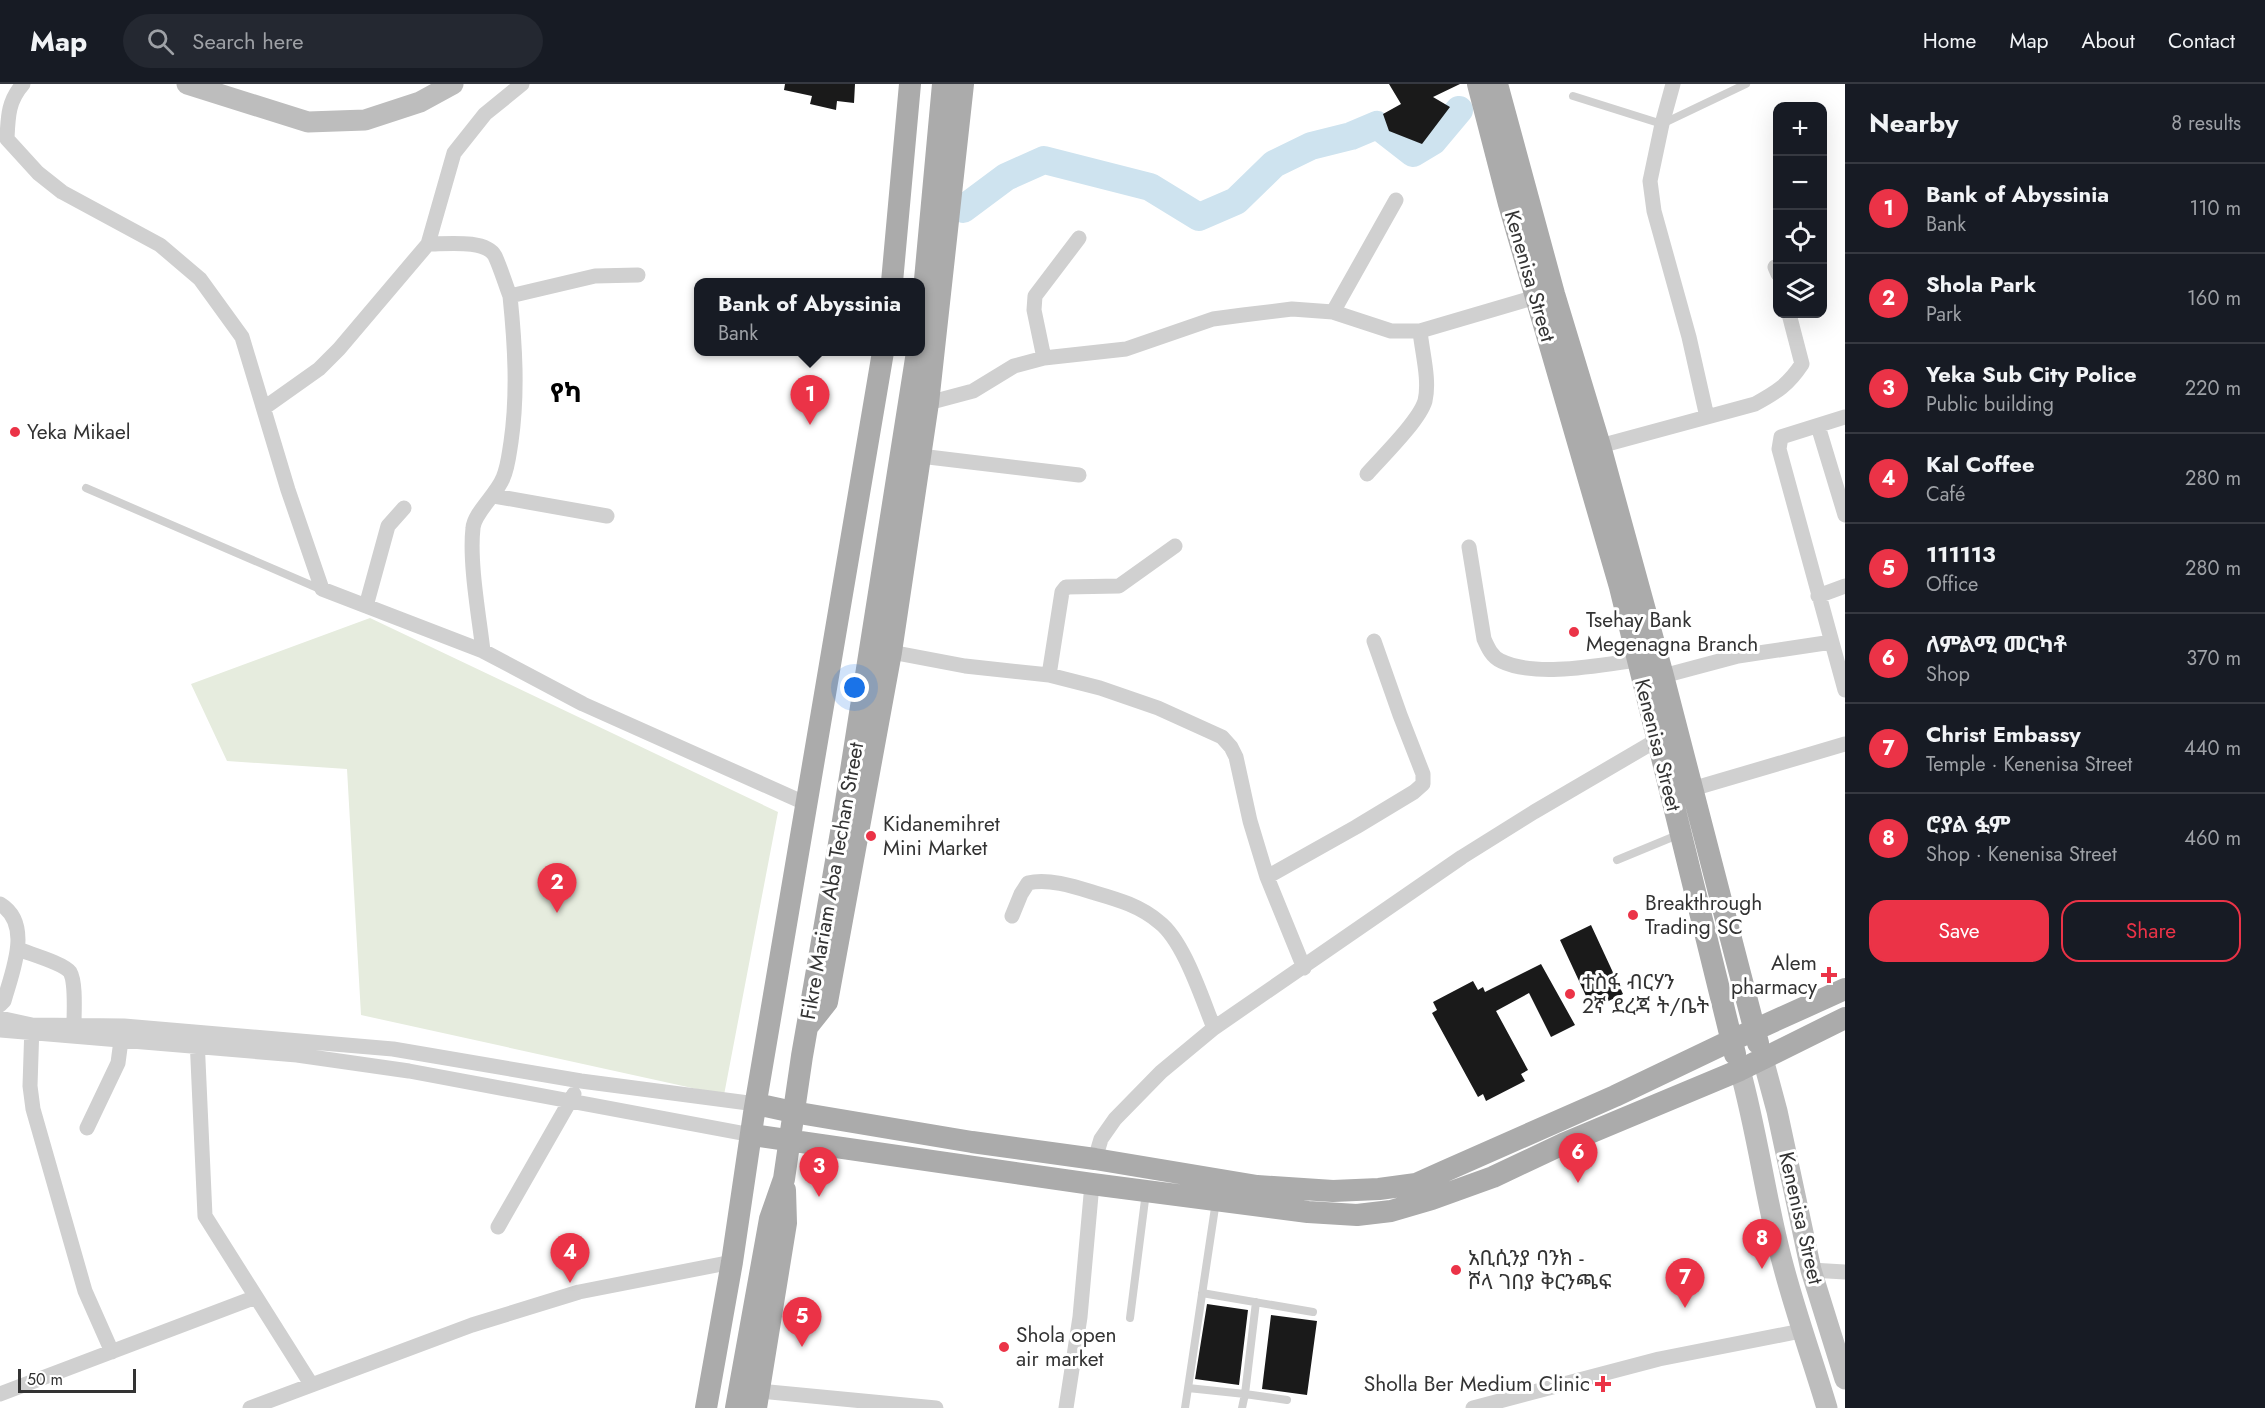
<!DOCTYPE html>
<meta charset="utf-8">
<style>
body{margin:0;font-family:Jost,"Noto Sans Ethiopic",sans-serif;background:#242831;color:#f1f3f6}
.controls{position:absolute;right:18px;top:18px;display:grid;overflow:hidden;border-radius:12px;box-shadow:0 6px 24px #0002}
.controls button{width:54px;height:54px;display:grid;place-items:center;padding:0;border:0;border-bottom:2px solid #363941;background:#171b24;color:#f1f3f6;font:30px sans-serif}
.scale{position:absolute;left:18px;bottom:15px;width:118px;box-sizing:border-box;padding-left:6px;border:3px solid #333;border-top:0;font-size:16px;line-height:21px;white-space:nowrap;color:#333;-webkit-text-stroke:4px #fff;paint-order:stroke}
.you{position:absolute;left:855px;top:604px;width:21px;height:21px;margin:-15px;border:4px solid #fff;border-radius:50%;background:#1a73e8;box-shadow:0 0 0 9px #1a73e833}
.badge{display:grid;place-items:center;width:39px;height:39px;border-radius:50%;background:#eb3347;color:#fff;font-size:20px;font-weight:700}
.pin{position:absolute;translate:-50% -50px;filter:drop-shadow(0 2px 3px #0008)}
.pin::after{content:'';position:absolute;top:32px;width:21px;height:18px;background:inherit;clip-path:polygon(0 0,100% 0,50% 100%)}
.popup{position:absolute;left:694px;top:194px;width:231px;height:78px;box-sizing:border-box;display:grid;place-content:center;border-radius:12px;background:#171b24;filter:drop-shadow(0 2px 4px #0005);font-size:20px;white-space:nowrap;color:#9ea1a6}
.popup b{font-size:22px;color:#f1f3f6}
.popup::after{content:'';position:absolute;left:50%;top:100%;margin-left:-12px;border:12px solid transparent;border-top-color:#171b24}
.list{margin:0;padding:0;list-style:none}
h2{display:flex;justify-content:space-between;align-items:center;height:78px;margin:0;padding:0 24px;font-size:26px}
h2 small{font-size:20px;font-weight:400;color:#9ea1a6}
.list li{display:grid;grid-template-columns:39px 1fr auto;gap:18px;align-items:center;box-sizing:border-box;height:90px;padding:0 24px;border-top:2px solid #363941}
.list b{display:block;font-size:22px;white-space:nowrap}
.list p{margin:0;font-size:20px;white-space:nowrap;color:#9ea1a6}
.list em{font-size:20px;font-style:normal;color:#9ea1a6}
.actions{display:flex;gap:12px;padding:18px 24px}
.actions a{flex:1;padding:14px 0;border:2px solid #eb3347;border-radius:18px;text-align:center;font-size:21px;color:#eb3347}
.actions .main{background:#eb3347;color:#fff}
.icon{flex:none;width:33px;height:33px;fill:none;stroke:currentColor;stroke-width:2;stroke-linecap:round;stroke-linejoin:round}
.map{position:relative;flex:none;width:1845px;height:1324px;overflow:hidden}
header{display:flex;align-items:center;gap:36px;box-sizing:border-box;height:84px;padding:0 30px;background:#171b24;border-bottom:2px solid #363941}
header strong{font-size:28px}
nav{display:flex;gap:33px;margin-inline-start:auto;font-size:21px}
.search{width:420px;height:54px;background:#242831;display:flex;align-items:center;gap:15px;box-sizing:border-box;padding:0 21px;border-radius:33px;color:#9ea1a6;font-size:22px}
main{display:flex}
aside{flex:1;background:#171b24}
.map>svg:first-child{display:block}
.green{fill:#e6ecde}
.lines{fill:none;stroke-linecap:round;stroke-linejoin:round}
.river{stroke:#cee3ef;stroke-width:28}
.building{fill:#1a1a1a}
.service{stroke:#d0d0d0;stroke-width:8}
.minor{stroke:#d0d0d0;stroke-width:15}
.secondary{stroke:#bdbdbd;stroke-width:21}
.primary{stroke:#ababab;stroke-width:22}
.poi-dot{fill:#eb3347;stroke:#fff;stroke-width:2}
.labels{text-anchor:middle;stroke-width:6;stroke-linejoin:round;paint-order:stroke}
.street-label{font-size:21px;fill:#333;stroke:#fff}
.poi-label{font-size:21px;fill:#333;stroke:#fff;text-anchor:start}
.district-label{font-size:27px;font-weight:bold;fill:#000;stroke:#fff}
</style>
<header>
<strong>Map</strong>
<div class="search"><svg class="icon" aria-label="search" viewBox="0 0 24 24"><circle cx="10" cy="10" r="6"/><path d="M15 15l6 6"/></svg>Search here</div>
<nav><a>Home</a><a>Map</a><a>About</a><a>Contact</a></nav>
</header>
<main>
<div class="map">
<svg width="1845" height="1324" viewBox="0 0 1845 1324">
<rect width="100%" height="100%" fill="#fff"/>
<path class="green" d="M370,534L778,728L724,1011L361,931L347,685L227,677L191,600Z"/>
<g class="lines">
<path class="river" d="M963,125L1006,93L1044,76L1150,103L1199,133L1236,117L1274,80L1311,62L1351,52L1377,41L1413,69L1433,57L1459,26"/>
</g>
<path class="building" d="M785,0H855L854,19L837,17L836,26L810,20L812,12L784,6Z
M1389,0H1460L1433,13L1450,23L1422,60L1389,47L1383,30L1401,20Z
M1591,841L1623,910L1592,925L1560,856Z
M1541,880L1575,941L1551,953L1529,909L1496,927L1528,986L1521,990L1525,997L1486,1017L1483,1010L1478,1013L1432,929L1437,926L1433,918L1473,897L1478,906L1483,903L1485,908Z
M1207,1220L1248,1226L1239,1301L1195,1295Z
M1271,1231L1317,1237L1307,1311L1262,1305Z"/>
<g class="lines">
<path class="service" d="M1573,12L1662,40L1746,0
M86,404L320,505
M1617,776L1680,750
M1202,1209L1313,1228
M1130,1234L1146,1108
M1188,1304L1245,1310L1256,1218
M1185,1324L1216,1117
M1242,1324L1245,1310L1287,1316"/>
<path class="minor" d="M23,0C8,17 8,33 7,55L38,89L62,108L160,161L200,195L242,253L288,406L322,505L483,567L583,620L807,720
M1673,0L1662,40L1650,97L1654,127L1689,253L1707,333
M428,160C446,160 486,155 495,172C501,185 505,199 510,212
M1775,183L1778,190
M1333,228L1396,116
M1044,274L1034,226L1035,212L1079,154
M928,319L973,307L1014,282L1044,274L1126,265L1213,235L1243,231L1292,225L1333,228L1391,247H1420
M264,324L319,285L339,265L428,160L454,69L485,30L522,0
M1845,333L1781,353L1779,365L1845,606
M1818,342L1845,431
M1600,362L1755,320C1777,308 1788,301 1802,280L1789,230
M920,372L1079,391
M1367,390C1382,373 1419,337 1425,317C1430,296 1422,268 1420,247L1536,213
M494,412L607,432
M1469,463L1484,555C1488,564 1492,573 1501,577C1536,594 1600,581 1637,576
M1818,512L1845,502
M366,522L388,442L404,424
M483,567C479,532 469,478 473,444C474,429 497,410 503,394C508,383 509,370 511,358C518,309 515,261 510,212L595,192L638,191
M891,568L965,582L1049,591L1100,604L1158,624L1222,653L1231,663L1236,673L1250,737L1267,793L1304,884
M1049,591L1062,508L1066,503L1119,502L1175,462
M1663,592L1738,572L1832,558
M1692,705L1845,660
M1267,793L1356,743L1414,708L1423,700V690L1400,631L1374,557
M0,820C33,840 12,888 4,917L0,921
M1012,832L1021,810L1028,799C1047,794 1073,802 1092,808C1116,815 1139,821 1159,838C1184,857 1202,915 1214,944
M18,865C30,870 63,879 70,888C76,898 74,928 74,940
M0,934L32,941L124,942L393,965L581,997L756,1020
M32,941L30,1002L33,1025L85,1207L112,1268
M0,946L297,971L409,987L752,1051
M197,954L205,1132L311,1300
M87,1044L118,979L122,949
M1095,1075L1101,1055L1115,1035L1161,988L1214,944L1462,773L1534,728L1657,656L1665,655
M498,1143L574,1010
M1811,1186L1845,1188
M759,1307L936,1324
M0,1310L256,1213
M250,1324L472,1241L579,1208L732,1178
M1066,1324L1080,1233L1092,1100
M1473,1324L1659,1275L1801,1247"/>
<path class="secondary" d="M187,0L308,38L365,36L420,18L453,0
M1763,975L1777,1027L1811,1186L1845,1295
M1740,986C1756,1044 1764,1103 1778,1161C1791,1217 1811,1270 1827,1324"/>
<path class="primary" d="M1478,0L1509,120L1620,503L1735,970
M1497,0L1554,210L1600,362L1663,592L1758,959
M892,198L910,0
M921,239L943,0
M808,942L827,918L891,568L928,319L963,0
M756,1020L793,1028L972,1058L1095,1075L1257,1102L1333,1107L1379,1105L1416,1100L1445,1087L1615,1012L1730,957L1845,905
M752,1051L1092,1100L1308,1128L1357,1131L1391,1127L1432,1115L1493,1093L1563,1060L1740,986L1845,934
M706,1324L732,1178L754,1029L883,268
M736,1324L770,1135L784,1095L802,972L843,737L917,268
M756,1324L786,1139L785,1106"/>
</g>
<g class="poi-dot">
<circle cx="15" cy="348" r="6"/>
<circle cx="1574" cy="548" r="6"/>
<circle cx="871" cy="752" r="6"/>
<circle cx="1633" cy="831" r="6"/>
<path d="M1826 882h6v6h6v6h-6v6h-6v-6h-6v-6h6z"/>
<circle cx="1570" cy="910" r="6"/>
<circle cx="1456" cy="1186" r="6"/>
<circle cx="1004" cy="1263" r="6"/>
<path d="M1600 1291h6v6h6v6h-6v6h-6v-6h-6v-6h6z"/>
</g>
<g class="labels">
<g class="street-label">
<text transform="translate(1530 192) rotate(74)" y="7">Kenenisa Street</text>
<text transform="translate(1658 661) rotate(76)" y="7">Kenenisa Street</text>
<text transform="translate(832 797) rotate(-80)" y="7">Fikre Mariam Aba Techan Street</text>
<text transform="translate(1801 1134) rotate(77)" y="7">Kenenisa Street</text>
</g>
<g class="poi-label">
<text x="27" y="355">Yeka Mikael</text>
<text x="1586" y="543">Tsehay Bank<tspan x="1586" dy="24">Megenagna Branch</tspan></text>
<text x="883" y="747">Kidanemihret<tspan x="883" dy="24">Mini Market</tspan></text>
<text x="1645" y="826">Breakthrough<tspan x="1645" dy="24">Trading SC</tspan></text>
<text x="1817" y="886" text-anchor="end">Alem<tspan x="1817" dy="24">pharmacy</tspan></text>
<text x="1582" y="905">ተስፋ ብርሃን<tspan x="1582" dy="24">2ኛ ደረጃ ት/ቤት</tspan></text>
<text x="1468" y="1181">አቢሲንያ ባንክ -<tspan x="1468" dy="24">ሾላ ገበያ ቅርንጫፍ</tspan></text>
<text x="1016" y="1258">Shola open<tspan x="1016" dy="24">air market</tspan></text>
<text x="1590" y="1307" text-anchor="end">Sholla Ber Medium Clinic</text>
</g>
<g class="district-label">
<text x="566" y="318">የካ</text>
</g>
</g>
</svg>
<div class="controls">
<button>+</button>
<button>−</button>
<button><svg class="icon" aria-label="locate" viewBox="0 0 24 24"><circle cx="12" cy="12" r="6"/><path d="M12 2v4M12 18v4M2 12h4M18 12h4"/></svg></button>
<button><svg class="icon" aria-label="layers" viewBox="0 0 24 24"><path d="M12 4l9 5-9 5-9-5zM3 14l9 5 9-5"/></svg></button>
</div>
<div class="scale">50 m</div>
<div class="you"></div>
<div class="pin badge" style="left:810px;top:341px">1</div>
<div class="popup"><b>Bank of Abyssinia</b>Bank</div>
<div class="pin badge" style="left:557px;top:829px">2</div>
<div class="pin badge" style="left:819px;top:1113px">3</div>
<div class="pin badge" style="left:570px;top:1199px">4</div>
<div class="pin badge" style="left:802px;top:1263px">5</div>
<div class="pin badge" style="left:1578px;top:1099px">6</div>
<div class="pin badge" style="left:1685px;top:1224px">7</div>
<div class="pin badge" style="left:1762px;top:1185px">8</div>
</div>
<aside>
<h2>Nearby<small>8 results</small></h2>
<ul class="list">
<li><span class="badge">1</span><div><b>Bank of Abyssinia</b><p>Bank</p></div><em>110 m</em></li>
<li><span class="badge">2</span><div><b>Shola Park</b><p>Park</p></div><em>160 m</em></li>
<li><span class="badge">3</span><div><b>Yeka Sub City Police</b><p>Public building</p></div><em>220 m</em></li>
<li><span class="badge">4</span><div><b>Kal Coffee</b><p>Café</p></div><em>280 m</em></li>
<li><span class="badge">5</span><div><b>111113</b><p>Office</p></div><em>280 m</em></li>
<li><span class="badge">6</span><div><b>ለምልሚ መርካቶ</b><p>Shop</p></div><em>370 m</em></li>
<li><span class="badge">7</span><div><b>Christ Embassy</b><p>Temple · Kenenisa Street</p></div><em>440 m</em></li>
<li><span class="badge">8</span><div><b>ሮያል ፏም</b><p>Shop · Kenenisa Street</p></div><em>460 m</em></li>
</ul>
<div class="actions"><a class="main">Save</a><a>Share</a></div>
</aside>
</main>
